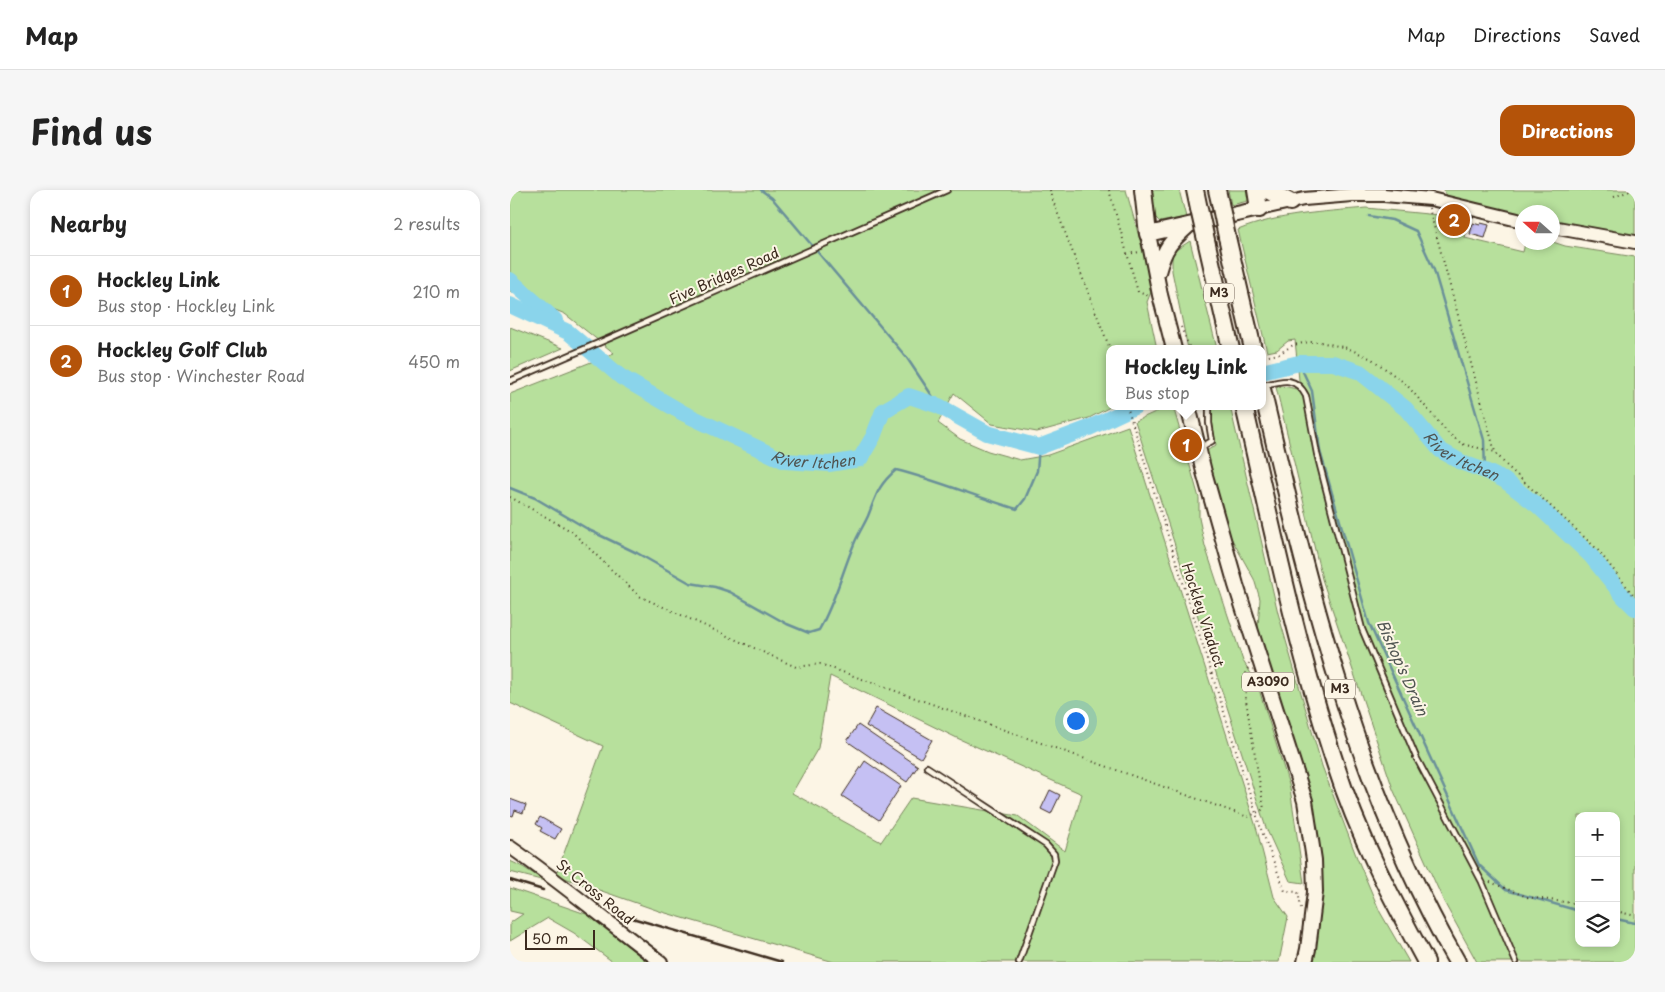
<!DOCTYPE html>
<meta charset="utf-8">
<style>
body{margin:0;font-family:"Playpen Sans",sans-serif;background:#f6f6f6;color:#222}
.controls{position:absolute;right:15px;bottom:15px;display:grid;overflow:hidden;border-radius:10px;box-shadow:0 2px 8px #0003}
.controls button{width:45px;height:45px;display:grid;place-items:center;padding:0;border:0;border-bottom:1px solid #e0e0e0;background:#fff;color:#222;font:25px sans-serif}
.compass{position:absolute;left:1005px;top:15px;width:45px;height:45px;border-radius:50%;background:#fff;box-shadow:0 2px 8px #0003;rotate:291deg}
.scale{position:absolute;left:15px;bottom:12px;width:70px;box-sizing:border-box;padding-left:5px;border:2px solid #3b2a1e;border-top:0;font-size:14px;line-height:18px;white-space:nowrap;color:#3b2a1e;-webkit-text-stroke:4px #fcf5e5;paint-order:stroke}
.you{position:absolute;left:565px;top:530px;width:18px;height:18px;margin:-12px;border:4px solid #fff;border-radius:50%;background:#1a73e8;box-shadow:0 0 0 8px #1a73e833}
.badge{display:grid;place-items:center;width:32px;height:32px;border-radius:50%;background:#b45309;color:#fff;font-size:16px;font-weight:700}
.pin{position:absolute;translate:-50% -50%;border:2px solid #fff;box-shadow:0 1px 5px #0006}
.popup{position:absolute;left:596px;top:155px;width:160px;height:65px;box-sizing:border-box;display:grid;place-content:center;border-radius:10px;background:#fff;filter:drop-shadow(0 1px 4px #0005);font-size:16px;white-space:nowrap;color:#767676}
.popup b{font-size:19px;color:#222}
.popup::after{content:'';position:absolute;left:50%;top:100%;margin-left:-10px;border:10px solid transparent;border-top-color:#fff}
.list{margin:0;padding:0;list-style:none}
h2{display:flex;justify-content:space-between;align-items:center;height:65px;margin:0;padding:0 20px;font-size:21px}
h2 small{font-size:16px;font-weight:400;color:#767676}
.list li{display:grid;grid-template-columns:32px 1fr auto;gap:15px;align-items:center;box-sizing:border-box;height:70px;padding:0 20px;border-top:1px solid #e0e0e0}
.list b{display:block;font-size:19px;white-space:nowrap}
.list p{margin:0;font-size:16px;white-space:nowrap;color:#767676}
.list em{font-size:16px;font-style:normal;color:#767676}
.icon{flex:none;width:28px;height:28px;fill:none;stroke:currentColor;stroke-width:2;stroke-linecap:round;stroke-linejoin:round}
.map{position:relative;flex:none;width:1125px;height:772px;overflow:hidden;border-radius:15px}
header{display:flex;align-items:center;gap:30px;box-sizing:border-box;height:70px;padding:0 25px;background:#fff;border-bottom:1px solid #e0e0e0}
header strong{font-size:24px}
nav{display:flex;gap:28px;margin-inline-start:auto;font-size:18px}
.intro{display:flex;align-items:center;justify-content:space-between;box-sizing:border-box;height:120px;padding:0 30px}
h1{margin:0;font-size:35px}
.button{padding:12px 22px;border-radius:15px;background:#b45309;color:#fff;font-size:18px;font-weight:700}
main{display:flex;gap:30px;padding:0 30px}
aside{flex:1;background:#fff;border-radius:15px;box-shadow:0 2px 8px #0003}
.map>svg:first-child{display:block}
.green{fill:#b7e09c;stroke:#79855d;fill-rule:evenodd}
.lines{fill:none;stroke-linecap:round;stroke-linejoin:round}
.stream{stroke:#6a9099;stroke-width:2.5}
.river{stroke:#8ad4eb;stroke-width:16}
.building{fill:#c5c0f3;stroke:#3b2a1e}
.service-casing{stroke:#3b2a1e;stroke-width:8}
.secondary-casing{stroke:#3b2a1e;stroke-width:16}
.primary-casing{stroke:#3b2a1e;stroke-width:18}
.motorway-casing{stroke:#3b2a1e;stroke-width:20}
.path{stroke:#3b2a1e;stroke-width:2;stroke-dasharray:1 4;stroke-linecap:butt}
.service{stroke:#fcf5e5;stroke-width:4.5}
.secondary{stroke:#fcf5e5;stroke-width:12}
.primary{stroke:#fcf5e5;stroke-width:14}
.motorway{stroke:#fcf5e5;stroke-width:16}
.rail{stroke:#3b2a1e;stroke-width:2.5}
.motorway-bridge-casing{stroke:#3b2a1e;stroke-width:20;stroke-linecap:butt}
.path-bridge{stroke:#3b2a1e;stroke-width:2;stroke-dasharray:1 4;stroke-linecap:butt}
.motorway-bridge{stroke:#fcf5e5;stroke-width:16}
.labels{text-anchor:middle;stroke-width:4;stroke-linejoin:round;paint-order:stroke}
.shield{fill:#fcf5e5;stroke:#75675a;stroke-width:1}
.shield-label{font-size:12px;font-weight:bold;fill:#3b2a1e}
.street-label{font-size:14px;fill:#3b2a1e;stroke:#fcf5e5}
.water-label{font-size:15px;font-style:italic;fill:#4f5451;stroke:#fcf5e5}
</style>
<header>
<strong>Map</strong>
<nav><a>Map</a><a>Directions</a><a>Saved</a></nav>
</header>
<div class="intro"><h1>Find us</h1><a class="button">Directions</a></div>
<main>
<aside>
<h2>Nearby<small>2 results</small></h2>
<ul class="list">
<li><span class="badge">1</span><div><b>Hockley Link</b><p>Bus stop · Hockley Link</p></div><em>210 m</em></li>
<li><span class="badge">2</span><div><b>Hockley Golf Club</b><p>Bus stop · Winchester Road</p></div><em>450 m</em></li>
</ul>
</aside>
<div class="map">
<svg width="1125" height="772" viewBox="0 0 1125 772">
<rect width="100%" height="100%" fill="#fcf5e5"/>
<filter id="ink" filterUnits="userSpaceOnUse"><feTurbulence type="fractalNoise" baseFrequency=".02" numOctaves="2"/><feDisplacementMap in="SourceGraphic" scale="10" xChannelSelector="R" yChannelSelector="G"/><feConvolveMatrix kernelMatrix="1 2 1 2 8 2 1 2 1" color-interpolation-filters="sRGB"/></filter>
<g filter="url(#ink)">
<path class="green" d="M0,0H616L643,97L637,112L647,159H600V216H602L579,228L527,242L482,234L444,203L428,233L450,249L478,261L510,270L538,265L618,236L747,640L764,707L778,727L769,772H324L149,721L46,685L93,556L0,513V204L104,163L55,124L0,101ZM320,486L447,548L572,604L555,661L508,626L401,608L371,652L282,603L308,558Z
M640,0H669L676,27L650,32L642,24Z
M718,0H741L742,10L721,15Z
M934,0H1125V49L1043,34L1042,22H1012V27L936,7Z
M856,18L959,28L955,48L1013,62L1015,53L1043,52L1055,56L1125,67V772H967L934,712L883,599L812,389L766,197C775,195 781,198 790,200L785,150L778,151L767,160L757,162L728,40C768,24 813,22 856,18ZM1069,626H1106V753H1069Z
M680,51L707,159H678L662,81V66L666,60Z
M0,137L53,158L0,181Z
M659,216H663L689,308V328L695,356L733,471L747,493L780,598L794,693L780,691L756,638L625,231Z
M703,216H720L768,423L812,576L847,668L870,722L899,772H802L809,734L810,686L807,635L794,581L751,457L748,437L750,409L744,389L720,346L695,262L706,255L701,224Z
M0,671L13,677L35,691L0,682Z
M0,698L82,726L137,772H103L64,743L38,728L0,751V733L13,724L0,721Z"/>
<g class="lines">
<path class="stream" d="M251,0L262,8L397,168L429,216
M859,26L882,30L906,41L924,80L974,250L975,281
M789,173L802,201L810,261L859,433L969,675L996,700L1069,721
M0,298L25,308L81,341L127,363L180,393L205,397L220,402L277,434L299,443L309,440C325,412 332,383 344,354C348,344 354,335 358,326C366,306 368,295 386,280C427,290 466,307 507,319L515,309L527,281L529,257
M1106,729L1125,733"/>
<g class="river">
<path d="M0,90L45,130"/>
<path id="s1" d="M0,115L58,142L111,187L173,223L275,271L319,274L350,269L363,247L373,221L399,206L429,216L477,243L529,257L579,238L626,216"/>
<path id="s2" d="M752,182L789,173H823L850,182L896,219L930,260L953,273L975,281L994,290L1028,316L1081,366L1113,406L1125,418"/>
</g>
</g>
<path class="building" d="M963,33L970,35L971,33L979,35L975,48L960,44Z
M366,518L422,550L411,568L356,536Z
M348,535L408,576L397,592L337,551Z
M355,571L391,596L369,630L332,606Z
M540,600L550,605L541,624L531,619Z
M0,609L16,615L13,623L5,620L3,626L0,625Z
M30,627L51,639L45,649L30,641L32,638L26,634Z"/>
<g class="lines">
<g class="service-casing">
<path id="service" d="M0,191L100,148L437,0
M755,195C773,190 786,186 796,206L807,264L852,439L906,567L972,692L1006,772
M689,258L702,251L699,233V216
M417,577L536,655L544,664L545,670L509,772"/>
</g>
<g class="secondary-casing">
<path id="secondary" d="M749,19L794,9L842,5H874L921,9L1012,31
M1042,37L1125,52
M0,657C52,693 100,734 151,772"/>
</g>
<g class="primary-casing">
<path id="primary" d="M648,82C655,57 660,52 679,35
M664,159L650,105L638,44L749,19
M678,216L694,282L726,395L795,611L804,670L805,702L798,759L795,772"/>
</g>
<g class="motorway-casing">
<path id="motorway" d="M633,0L638,44
M685,0L689,19
M707,0L710,13
M746,0L749,19
M757,0L780,12
M717,47L743,159
M696,50L721,159
M752,199C798,396 845,595 947,772
M734,216C762,337 787,459 826,576C848,645 882,709 916,772"/>
</g>
<path class="path" d="M540,0L541,6L600,159
M599,0L628,102L639,106
M1104,7L1122,0
M919,18L985,262L996,275L1087,359L1125,407
M617,64L630,62
M671,137L680,159
M754,167L769,164L783,155L799,152H810L837,158L862,169L896,194L938,243L952,254L985,262
M0,307L61,341L129,406L286,477L310,474L738,627L754,619L736,511L735,487L739,473
M751,639L775,701L788,702L791,718
M980,692L1017,707L1069,714
M1106,721L1125,726"/>
<use href="#service" class="service"/>
<use href="#secondary" class="secondary"/>
<use href="#primary" class="primary"/>
<use href="#motorway" class="motorway"/>
<path class="rail" d="M0,690L33,700
M112,725L272,772"/>
<g class="motorway-bridge-casing">
<path id="motorway-bridge" d="M710,13L717,47
M689,19L696,50"/>
</g>
<path class="path-bridge" d="M617,216L751,639"/>
<use href="#motorway-bridge" class="motorway-bridge"/>
</g>
</g>
<g class="labels">
<g class="shield">
<rect x="694" y="93.5" width="30" height="19" rx="4"/>
<rect x="732" y="482.5" width="52" height="19" rx="4"/>
<rect x="815" y="489.5" width="30" height="19" rx="4"/>
</g>
<g class="shield-label">
<text x="709" y="107">M3</text>
<text x="758" y="496">A3090</text>
<text x="830" y="503">M3</text>
</g>
<g class="street-label">
<text transform="translate(214 86) rotate(-24)" y="5">Five Bridges Road</text>
<text transform="translate(693 425) rotate(72)" y="5">Hockley Viaduct</text>
<text transform="translate(85 702) rotate(39)" y="5">St Cross Road</text>
</g>
<g class="water-label">
<text dy="5" stroke="none"><textPath href="#s1" startOffset="346">River Itchen</textPath></text>
<text dy="5" stroke="none"><textPath href="#s2" startOffset="234">River Itchen</textPath></text>
<text transform="translate(892 478) rotate(66)" y="5">Bishop's Drain</text>
</g>
</g>
</svg>
<div class="controls">
<button>+</button>
<button>−</button>
<button><svg class="icon" aria-label="layers" viewBox="0 0 24 24"><path d="M12 4l9 5-9 5-9-5zM3 14l9 5 9-5"/></svg></button>
</div>
<svg class="compass" viewBox="-18 -18 36 36"><path d="M0-13l5 13h-10z" fill="#e53935"/><path d="M0 13l5-13h-10z" fill="#767676"/></svg>
<div class="scale">50 m</div>
<div class="you"></div>
<div class="pin badge" style="left:676px;top:255px">1</div>
<div class="popup"><b>Hockley Link</b>Bus stop</div>
<div class="pin badge" style="left:944px;top:30px">2</div>
</div>
</main>
